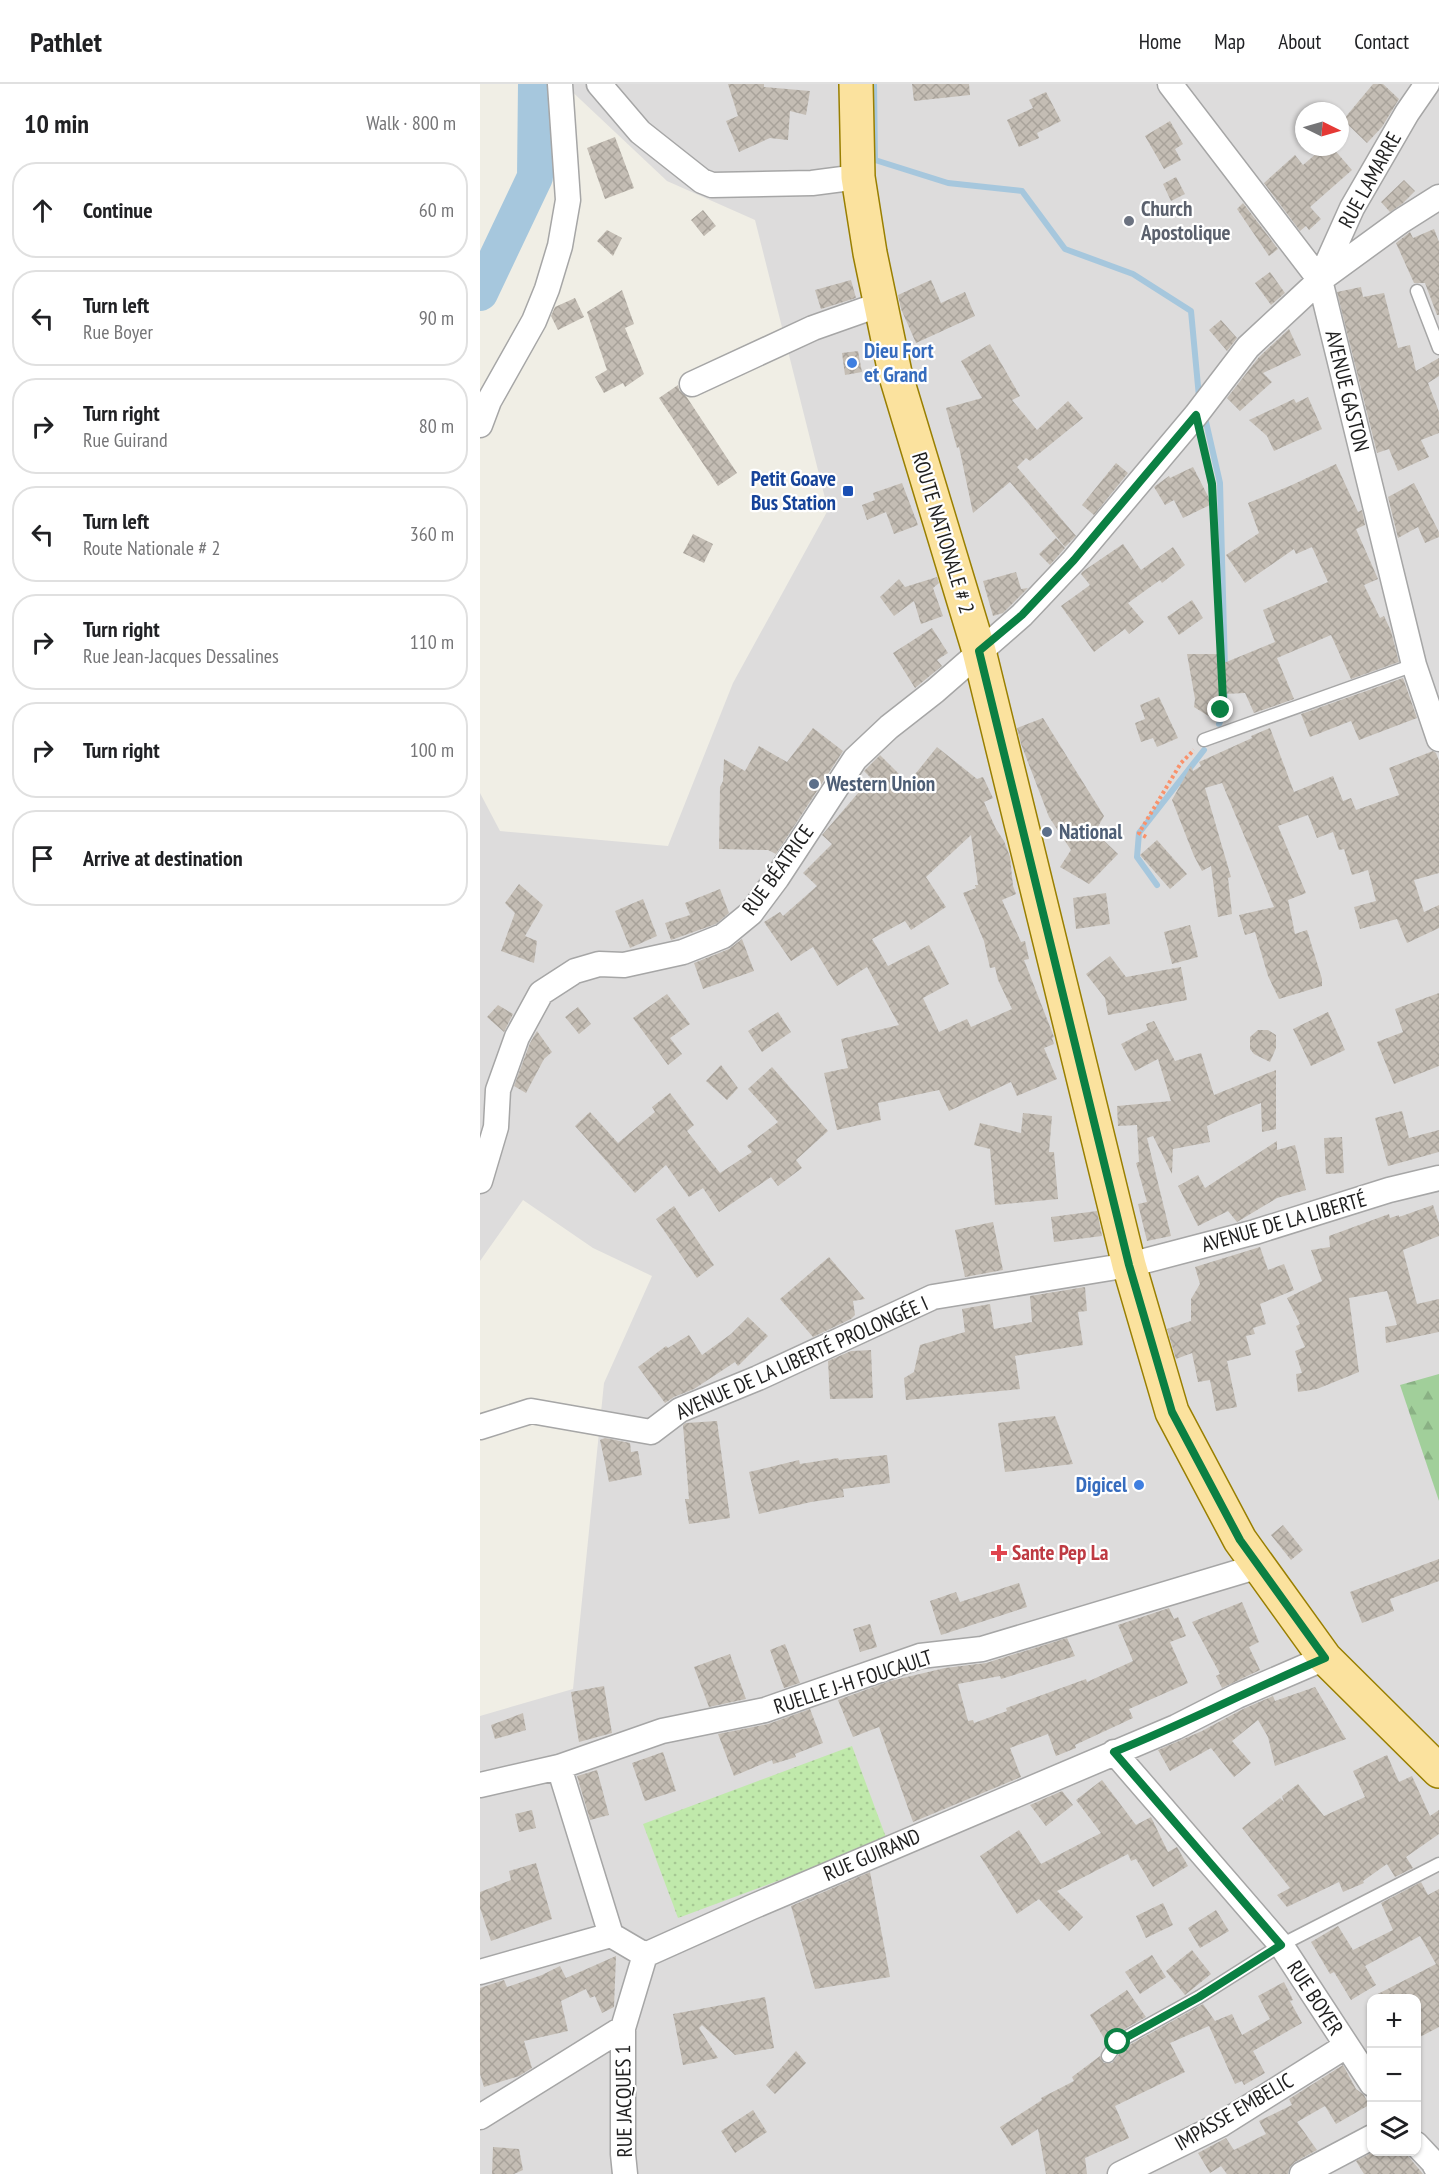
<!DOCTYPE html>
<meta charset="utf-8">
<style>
body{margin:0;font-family:"PT Sans Narrow",sans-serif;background:#f6f6f6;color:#202124}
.controls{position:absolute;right:18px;bottom:18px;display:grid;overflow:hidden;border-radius:12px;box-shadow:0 2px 4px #0004}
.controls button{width:54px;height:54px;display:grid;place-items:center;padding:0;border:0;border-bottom:2px solid #e0e0e0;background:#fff;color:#202124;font:30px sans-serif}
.compass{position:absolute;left:815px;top:18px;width:54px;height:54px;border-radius:50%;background:#fff;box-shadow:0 2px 4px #0004;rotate:95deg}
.stop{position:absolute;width:18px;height:18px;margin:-14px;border:4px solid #0b8043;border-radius:50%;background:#fff}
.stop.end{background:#0b8043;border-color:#fff;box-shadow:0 2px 6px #0008}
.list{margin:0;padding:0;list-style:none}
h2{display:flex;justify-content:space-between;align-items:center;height:78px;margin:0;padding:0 24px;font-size:26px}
h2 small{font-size:20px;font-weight:400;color:#757577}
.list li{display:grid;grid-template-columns:39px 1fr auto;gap:18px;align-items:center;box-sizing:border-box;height:96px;margin:0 12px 12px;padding:0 12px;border:2px solid #e0e0e0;border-radius:24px}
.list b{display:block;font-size:22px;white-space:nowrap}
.list p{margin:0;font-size:20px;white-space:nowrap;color:#757577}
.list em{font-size:20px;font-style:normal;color:#757577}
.icon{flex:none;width:33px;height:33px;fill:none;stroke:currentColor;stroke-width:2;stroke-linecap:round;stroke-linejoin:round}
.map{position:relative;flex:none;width:959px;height:2090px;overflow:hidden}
header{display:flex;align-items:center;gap:36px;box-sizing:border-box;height:84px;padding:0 30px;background:#fff;border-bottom:2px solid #e0e0e0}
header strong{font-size:28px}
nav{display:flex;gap:33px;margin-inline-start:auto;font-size:21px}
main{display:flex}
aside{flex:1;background:#fff}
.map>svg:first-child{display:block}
.residential{fill:#dddcdc;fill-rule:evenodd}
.grass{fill:url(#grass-dots)}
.forest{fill:url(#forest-firs)}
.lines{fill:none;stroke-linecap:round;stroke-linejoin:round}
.stream{stroke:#a6c7dd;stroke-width:6}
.river{stroke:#a6c7dd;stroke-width:36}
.building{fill:url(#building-cross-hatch);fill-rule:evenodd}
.service-casing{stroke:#a6a6a6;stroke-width:15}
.minor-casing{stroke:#a6a6a6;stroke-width:27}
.primary-casing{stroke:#997f01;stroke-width:36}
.path{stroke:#f9926c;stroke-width:4;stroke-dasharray:3 3;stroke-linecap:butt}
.service{stroke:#fff;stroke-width:12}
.minor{stroke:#fff;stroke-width:24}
.primary{stroke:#fbe29e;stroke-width:33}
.route{stroke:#0b8043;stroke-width:8}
.worship-dot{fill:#6b7280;stroke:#fff;stroke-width:2}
.shop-dot{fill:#3f7fe0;stroke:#fff;stroke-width:2}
.transit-dot{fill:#1a4fb4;stroke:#fff;stroke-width:2}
.service-dot{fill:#5c6f8a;stroke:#fff;stroke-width:2}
.health-dot{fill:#e0444e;stroke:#fff;stroke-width:2}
.labels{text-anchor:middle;stroke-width:4.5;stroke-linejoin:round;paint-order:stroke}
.street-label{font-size:21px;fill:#1f1f1f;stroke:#fff}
.worship-label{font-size:21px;font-weight:bold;fill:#5b616d;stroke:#fff;text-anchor:start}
.shop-label{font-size:21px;font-weight:bold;fill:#366cbe;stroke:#fff;text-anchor:start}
.transit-label{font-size:21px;font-weight:bold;fill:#164399;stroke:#fff;text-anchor:end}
.service-label{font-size:21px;font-weight:bold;fill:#4e5e75;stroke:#fff;text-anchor:start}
.health-label{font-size:21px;font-weight:bold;fill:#be3a42;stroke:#fff;text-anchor:start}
</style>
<header>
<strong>Pathlet</strong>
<nav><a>Home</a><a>Map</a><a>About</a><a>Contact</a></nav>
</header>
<main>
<aside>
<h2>10 min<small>Walk · 800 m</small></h2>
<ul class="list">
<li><svg class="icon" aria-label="ahead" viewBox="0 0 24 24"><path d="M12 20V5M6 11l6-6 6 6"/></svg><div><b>Continue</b></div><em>60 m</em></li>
<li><svg class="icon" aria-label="left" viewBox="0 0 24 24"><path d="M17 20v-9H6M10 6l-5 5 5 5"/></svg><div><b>Turn left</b><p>Rue Boyer</p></div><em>90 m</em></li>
<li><svg class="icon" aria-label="right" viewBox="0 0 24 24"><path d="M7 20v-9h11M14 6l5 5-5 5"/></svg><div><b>Turn right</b><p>Rue Guirand</p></div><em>80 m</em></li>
<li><svg class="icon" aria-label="left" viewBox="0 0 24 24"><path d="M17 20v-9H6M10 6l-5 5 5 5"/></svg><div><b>Turn left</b><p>Route Nationale # 2</p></div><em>360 m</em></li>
<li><svg class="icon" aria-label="right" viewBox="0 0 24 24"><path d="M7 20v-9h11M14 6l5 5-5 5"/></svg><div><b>Turn right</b><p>Rue Jean-Jacques Dessalines</p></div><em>110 m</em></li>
<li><svg class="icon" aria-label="right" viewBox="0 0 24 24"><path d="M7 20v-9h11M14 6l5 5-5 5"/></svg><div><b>Turn right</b></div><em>100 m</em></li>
<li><svg class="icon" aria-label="arrive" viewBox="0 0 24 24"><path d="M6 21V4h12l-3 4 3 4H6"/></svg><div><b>Arrive at destination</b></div></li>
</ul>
</aside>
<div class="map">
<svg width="959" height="2090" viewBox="0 0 959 2090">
<defs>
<pattern id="grass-dots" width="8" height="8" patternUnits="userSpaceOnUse" patternTransform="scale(1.5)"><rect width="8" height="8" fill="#c0e9ab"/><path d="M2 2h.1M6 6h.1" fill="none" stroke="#a5c793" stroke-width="1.8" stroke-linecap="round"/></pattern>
<pattern id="forest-firs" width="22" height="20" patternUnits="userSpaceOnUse" patternTransform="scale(1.5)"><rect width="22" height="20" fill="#a1cf9a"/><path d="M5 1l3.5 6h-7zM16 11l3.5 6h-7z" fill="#8ab184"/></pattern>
<pattern id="building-cross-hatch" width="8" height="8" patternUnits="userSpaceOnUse" patternTransform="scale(1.5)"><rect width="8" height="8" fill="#c4bdb4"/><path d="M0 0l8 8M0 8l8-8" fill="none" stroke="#a8a29a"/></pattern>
</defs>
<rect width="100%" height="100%" fill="#f0eee5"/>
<path class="residential" d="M84,0H959V2090H0V1632L93,1605L124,1299L172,1192L113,1164L43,1116L0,1177V709L20,747L188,762L253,599L348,426L275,136L187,97ZM824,27H860V63H824ZM892,1914H936V2068H892Z"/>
<path class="grass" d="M372,1662L407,1756L198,1834L163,1740Z"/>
<path class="forest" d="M959,1290V1417L920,1301Z"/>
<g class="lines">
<path class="stream" d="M394,0L395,76L468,99L542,107L585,165L653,190L711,227L719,313
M726,338L740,399L745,586
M739,640L744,628L745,602
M677,801L657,773L659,749L724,666"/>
<path class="river" d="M0,209L55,93L56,0"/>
</g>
<path class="building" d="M248,0H284V3L330,7L326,31L310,27L308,56L290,54L259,68L246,37L258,32Z
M432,0H489L490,11L434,17Z
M893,0H903L919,15L902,43L887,59L863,36Z
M566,8L581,37L557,49L559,54L539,63L527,36L553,24L549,16Z
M690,37L703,60L695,65L701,76L684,85L665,52Z
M135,53L154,104L125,115L107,64Z
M844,63H852L872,86L830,123L841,135L829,146L826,142L820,147L784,99L815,71L823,81Z
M696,93L705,110L691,117L683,100Z
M924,96L935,107L922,120L910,128L901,118Z
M763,119L798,165L789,172L757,125Z
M223,126L236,142L224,152L211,136Z
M954,145L959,158V231H957L945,199H934L916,159L930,148L933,154Z
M127,146L142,154L133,172L117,157Z
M790,188L805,209L791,221L775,199Z
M371,196L376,214L341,225L335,206Z
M451,196L461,219L485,208L495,232L436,259L421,225L418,211Z
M881,203L883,213L904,209L918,264L930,261L936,287L959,274V292L948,299L959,328V349L941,356L949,373L918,387L909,365L897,369L857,208Z
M142,206L154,240L145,244L164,290L145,303L143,299L124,309L115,293L127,286L107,228Z
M95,214L104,233L78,246L71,232L75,223Z
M741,236L757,254L747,267L729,246Z
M809,245L821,271L783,289L792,298L760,327L747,314L779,273Z
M510,260L540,312L532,316L557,346L588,317L603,334L550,377L546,374L537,383L596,452L585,463L530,398L493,429L479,363L477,364L466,324L502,314L481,277Z
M378,267L382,288L365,291L362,269Z
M198,301L199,306L206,312L257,389L238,402L179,314Z
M828,313L842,345L794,367L787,352L769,336L814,315L816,319Z
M636,379L648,389L614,431L602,421Z
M856,380L878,428L882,426L885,441L876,445L898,495L884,501L900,534L904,532L911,547L919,578L871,595L851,551L797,574L814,615L774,629L765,609L745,610L730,633L714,623L715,615L707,570H739V581L795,558L783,526L848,498L832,463L816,470L814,465L765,499L746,471L779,449L768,419L812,401Z
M713,383L732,420L703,434L694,416L685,421L674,403L689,392L690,394Z
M422,399L438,441L414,450L406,428L387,436L382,421L395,416L393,409Z
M934,399L959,448V453L945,459L938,443L918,454L908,413Z
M213,450L233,460L224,479L203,469Z
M576,454L585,464L570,481L559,470Z
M643,460L661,486L693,463L705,481L682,499L680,496L648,519L664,538L649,550L645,545L614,568L581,522L610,501L601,490L602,488Z
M536,488L541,505L548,504L523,529L513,532L503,497Z
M457,493L459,499L453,504L463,532L441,540L434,517L414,532L400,513L419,495L425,503Z
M712,516L723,534L699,551L687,533Z
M452,544L468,569L457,576L462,582L435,604L413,569Z
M923,594L937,634L879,656L871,637L830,653L821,630Z
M679,613L698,654L677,663L673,654L661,658L655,639L665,635L660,621Z
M563,634L624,732L615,748L638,770L609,800L580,783L591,766L569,733L541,660L537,644Z
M333,644L363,667L296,770L288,766L239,765L240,703L243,697L244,675L265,687L279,662L307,678Z
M790,644L814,708L853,692L863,717L871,714L876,726L919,711L909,684L953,667L956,669L959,677V789L934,796L944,828L959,821V844L927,859L917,835L880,845L874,823L896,817L888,786L872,791L864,765L859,766L853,748L837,754L828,731L798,742L826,809L808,816L815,850L827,846L842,895V902L799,915L788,892L775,848L765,851L759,831L794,823L742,699L725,704L751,793L748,794L752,830L738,833L731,782L722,787L714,772L692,716L711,682L713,687L721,682L719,678L772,654L771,652Z
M457,663L497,695L503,693L513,714L504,718L516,745L524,757L530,773L533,802L536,810L522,816L541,858L545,857L549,875L544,876L574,953L572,954L574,960L564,964L577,995L537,1012L531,998L469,1027L459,1006L398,1019L401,1036L357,1046L344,989L368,984L361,955L419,941L387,883L357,902L333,863L311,877L284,838L300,828L303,832L337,802L323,789L352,760L342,751L391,694L384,687L400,671L428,699ZM491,751L498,801H495L496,804L483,809L504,857L510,884L515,883L518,896L532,925L491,943L487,935L459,948L443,914L469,900L449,861L408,882L392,855L425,837L431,846L466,823L446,793Z
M677,756L707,790L690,805L660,771Z
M39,800L63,821L45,852L57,857L54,879L21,867L35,829L25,819Z
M240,805L249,829L236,840L191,856L185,839L210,831L205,819Z
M626,809L630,840L596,845L593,814Z
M163,815L177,852L150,864L135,827Z
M710,841L718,873L692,880L684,848Z
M262,855L274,887L223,905L214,879L249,865Z
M630,872L646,893L701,883L707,916L628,931L625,914L606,890Z
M959,909V982L914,1000L897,958L923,948L915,925Z
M187,910L210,940L190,954L202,970L188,981L153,934Z
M18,921L33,930L24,948L7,933Z
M98,923L111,940L99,950L85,933Z
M298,928L311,948L282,968L268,947Z
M848,928L865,966L831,982L813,945Z
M674,937L695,977L721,969L734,1011L796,986V1045L782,1048L781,1019L743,1034L727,1042L730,1058L693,1065L692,1090L673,1052L667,1054L691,1152L667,1157L658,1120L667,1118L656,1079L659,1078L657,1041L638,1042L637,1022L691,1017L678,975L655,987L641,960L668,946L666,940Z
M778,946H788L796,951V964L790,978L774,970L770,965V953Z
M57,947L72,968L64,975L46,1009L34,1002L50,959Z
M241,981L258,1004L247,1016L226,997Z
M292,983L348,1047L316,1076L322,1084L298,1102L291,1093L239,1128L223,1104L209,1113L186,1081L155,1109L95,1042L110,1028L138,1059L175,1028L172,1023L190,1009L214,1041L207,1047L240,1089L272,1068L267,1062L298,1038L268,1005Z
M922,1027L929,1054L959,1046V1068L908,1082L895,1034Z
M543,1029L572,1032L569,1068H574L578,1115L515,1121L510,1065L494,1061L500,1039L541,1049Z
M862,1053L864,1089L846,1090L844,1054Z
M797,1057V1066L815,1061L826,1106L797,1114L757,1138L748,1127L718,1142L698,1102L718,1091L725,1104Z
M953,1121L959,1139V1152L923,1166L937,1220L959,1215V1248L906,1259L905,1243L917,1241L907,1207L869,1214L879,1288L837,1305L818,1308L816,1290L822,1289L815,1267L825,1263L816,1242L820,1240L807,1214L842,1197L831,1166L850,1163L849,1152L909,1130L910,1134L919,1131V1133Z
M194,1122L234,1181L217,1194L176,1135Z
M617,1127L622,1152L574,1158L571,1133Z
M513,1138L523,1186L485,1193L475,1146Z
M780,1163L788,1186L804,1180L814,1206L780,1220L786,1240L773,1244L775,1250L766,1252L771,1271L747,1277L757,1323L736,1327L730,1296L718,1298L712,1269L696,1275L687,1245L711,1237V1215L720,1200L715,1183Z
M349,1173L385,1215L373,1217L375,1231L371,1235L333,1253L300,1215Z
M605,1203L607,1227L598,1228L603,1261L535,1272L540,1305L426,1316L424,1294L434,1288L440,1261L485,1248L482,1225L510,1220L514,1245L552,1238L550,1212Z
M268,1233L288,1252L258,1282L255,1278L214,1305L194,1313L185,1319L158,1283L186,1262L188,1264L209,1251L222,1271L251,1250Z
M391,1266L393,1314L350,1315L348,1277L371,1267Z
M575,1332L593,1380L525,1388L518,1339Z
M237,1337L250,1434L209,1440L205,1415H209L203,1341L206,1339Z
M125,1354L150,1359L151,1368L158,1367L162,1391L129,1398L120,1356Z
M407,1371L410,1399L363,1405L364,1413L331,1418L279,1430L269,1388L319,1376L320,1380L358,1374L359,1376Z
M803,1441L823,1466L811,1476L791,1451Z
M959,1475V1497L910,1515L914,1527L882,1539L870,1508Z
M539,1499L547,1523L461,1551L450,1517L476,1508L480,1518Z
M762,1518L779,1558L769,1563L780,1586L742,1604L736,1592L740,1590L712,1538Z
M689,1524L694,1535L698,1533L706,1552L690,1558L708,1599L649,1625L653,1634L595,1661L596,1664L576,1672L568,1650L530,1664L541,1693L433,1738L399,1643L373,1653L358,1616L410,1597L465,1584L506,1579L587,1554L595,1572L521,1595L520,1592L478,1600L488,1637L493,1636L494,1639L527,1627L526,1624L606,1595L607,1598L653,1577L638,1541Z
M390,1540L397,1563L380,1568L373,1545Z
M305,1560L320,1599L304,1604L290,1566Z
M250,1570L266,1615L229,1623L214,1583Z
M124,1602L132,1649L99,1658L91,1608Z
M835,1603L866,1655L795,1682L788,1653L778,1636L752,1657L771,1679L754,1693L731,1664L690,1687L678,1666L722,1647L763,1625L793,1612L795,1617Z
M330,1625L343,1659L315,1670L316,1673L293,1680L292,1676L254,1692L238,1650L288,1640Z
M43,1629L46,1646L15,1655L11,1641Z
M183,1668L196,1707L165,1717L152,1679Z
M907,1671L919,1698L932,1692L950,1732L959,1726V1750L926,1773L933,1784L915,1793L907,1780L883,1797L884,1799L863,1808L859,1798L807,1823L797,1811L810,1804L762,1744L800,1714L804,1718L802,1712L818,1700L844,1732L885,1713L873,1687Z
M117,1686L129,1731L110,1736L97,1692Z
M622,1696L656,1741L671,1733L688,1768L697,1763L708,1782L673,1803L656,1775L651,1777L648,1770L577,1807L603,1833L589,1847L559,1815L537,1830L500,1772L539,1746L561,1780L621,1749L596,1716Z
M582,1707L593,1721L566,1742L550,1721Z
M52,1726L56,1744L39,1748L35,1730Z
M56,1779L72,1835L11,1857L0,1824V1808L31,1796L29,1787Z
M390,1788L410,1893L335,1905L311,1822Z
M941,1798L948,1811L959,1805V1943L936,1955V1914H890L956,1880L940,1852L885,1882L896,1901L871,1916L854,1888L850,1890L831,1858L858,1842L873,1866L913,1846L901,1819Z
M683,1819L693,1841L666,1854L656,1832Z
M736,1826L749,1847L720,1864L708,1844Z
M712,1866L731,1890L705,1911L686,1887Z
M672,1871L686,1893L660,1910L645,1888Z
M136,1872L134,1923L122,1929L115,1912L110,1914L106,1905L81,1917L88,1947L44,1957L52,1984L39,1992L4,2003L0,1990V1904L24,1896L27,1903L62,1891L80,1882L86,1894Z
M804,1898L813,1916L810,1917L822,1939L773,1967L785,1989L764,2001L762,1997L755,2000L729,1942L690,1959L705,1988L635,2022L649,2054L605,2074L607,2090H566L558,2045L532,2062L520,2043L562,2016L561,2014L594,1997L592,1993L620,1972L624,1979H632L644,1964L723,1920L735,1937L752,1930L762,1951L790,1935L778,1912Z
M647,1906L666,1933L634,1951L627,1959L610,1931Z
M285,1913L294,1964L255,1971L222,1941L219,1944L238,1974L203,1981L193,1930Z
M316,1967L326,1979L295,2010L286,2001Z
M863,1981L876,2005L884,2011L889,2021L856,2040L845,2022L817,2038L837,2066L815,2078L810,2083L808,2090H747L741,2082L730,2089L718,2069L746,2054L754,2066L786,2050L779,2037L812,2021L809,2015Z
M273,2026L287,2048L255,2069L241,2047Z
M13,2063L39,2065L43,2086L34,2090H12Z
M895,2067H924L943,2090H884L876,2077Z"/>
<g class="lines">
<g class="service-casing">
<path id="service" d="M937,207L959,264
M724,656L934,581
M628,1972L638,1958L719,1913L801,1861L959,1780"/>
</g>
<g class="minor-casing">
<path id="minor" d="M119,0L160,48L222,97L232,101L332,99L378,93
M690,0L840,196L934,581L959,655
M841,193L872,124L927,29L947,0
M212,300L333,244L401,220
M0,341L9,317L54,237L67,205L80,162L88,116L80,0
M0,1097L16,1043L18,1006L37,953L61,909L95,887L119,880L144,881L203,868L243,852L271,829L297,794L375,675L409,643L455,607L542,531L594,476L716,331L768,263L840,196L921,137L959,113
M0,1343L51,1327L171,1348L200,1326L278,1294L453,1213L649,1181L775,1148L909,1106L959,1094
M634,1668L801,1861L892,2000
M79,1683L131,1851L165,1871
M0,1701L79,1683L182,1647L285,1626L440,1572L502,1565L779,1482
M0,1888L131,1851
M143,1944V2070L145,2090
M0,2033L143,1944L165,1871L272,1823L696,1643L757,1612L845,1574
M936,2060L953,2078L959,2089
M640,2090L740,2041L866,1962
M822,2090L892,2053"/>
</g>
<g class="primary-casing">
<path id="primary" d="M376,0L378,93L390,169L415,289L499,567L649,1181L692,1328L760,1456L845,1574L959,1687"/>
</g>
<path class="path" d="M721,355L732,400L743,616L741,626L736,636
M666,753L659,749L701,679L714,666"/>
<use href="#service" class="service"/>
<use href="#minor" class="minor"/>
<use href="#primary" class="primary"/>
</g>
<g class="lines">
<path class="route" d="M638,1958L719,1913L801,1861L634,1668C706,1639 774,1604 845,1574L760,1456L692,1328L649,1181L499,567L542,531L594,476L716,331L732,400L743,616L741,626"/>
</g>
<circle class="worship-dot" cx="649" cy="137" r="6"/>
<g class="shop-dot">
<circle cx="372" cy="279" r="6"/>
<circle cx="659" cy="1401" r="6"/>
</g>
<rect class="transit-dot" x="362" y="401" width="12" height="12" rx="3"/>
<g class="service-dot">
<circle cx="334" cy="700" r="6"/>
<circle cx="567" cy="748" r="6"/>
</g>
<path class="health-dot" d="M516 1460h6v6h6v6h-6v6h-6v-6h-6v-6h6z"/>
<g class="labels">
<g class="street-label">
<text transform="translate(890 96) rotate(-61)" y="7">RUE LAMARRE</text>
<text transform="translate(867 307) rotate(76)" y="7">AVENUE GASTON</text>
<text transform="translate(463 449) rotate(73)" y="7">ROUTE NATIONALE # 2</text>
<text transform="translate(298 786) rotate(-54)" y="7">RUE BÉATRICE</text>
<text transform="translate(804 1138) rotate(-16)" y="7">AVENUE DE LA LIBERTÉ</text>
<text transform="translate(322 1274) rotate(-24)" y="7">AVENUE DE LA LIBERTÉ PROLONGÉE I</text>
<text transform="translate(373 1598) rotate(-18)" y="7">RUELLE J-H FOUCAULT</text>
<text transform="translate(392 1771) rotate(-23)" y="7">RUE GUIRAND</text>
<text transform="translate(835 1914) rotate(57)" y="7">RUE BOYER</text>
<text transform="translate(144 2017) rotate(-91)" y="7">RUE JACQUES 1</text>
<text transform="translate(754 2028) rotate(-30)" y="7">IMPASSE EMBELIC</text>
</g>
<g class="worship-label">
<text x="661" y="132">Church<tspan x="661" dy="24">Apostolique</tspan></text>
</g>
<g class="shop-label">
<text x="384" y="274">Dieu Fort<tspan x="384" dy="24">et Grand</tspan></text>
<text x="647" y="1408" text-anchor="end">Digicel</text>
</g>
<g class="transit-label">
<text x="356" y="402">Petit Goave<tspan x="356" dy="24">Bus Station</tspan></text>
</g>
<g class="service-label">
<text x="346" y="707">Western Union</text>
<text x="579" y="755">National</text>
</g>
<g class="health-label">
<text x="532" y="1476">Sante Pep La</text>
</g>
</g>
</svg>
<div class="controls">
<button>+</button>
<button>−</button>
<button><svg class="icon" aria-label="layers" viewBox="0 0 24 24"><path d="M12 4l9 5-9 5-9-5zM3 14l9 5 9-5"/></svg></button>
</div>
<svg class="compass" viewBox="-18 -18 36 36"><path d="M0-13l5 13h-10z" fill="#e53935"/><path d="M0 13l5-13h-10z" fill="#757577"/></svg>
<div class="stop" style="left:638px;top:1958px"></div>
<div class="stop end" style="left:741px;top:626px"></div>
</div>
</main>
